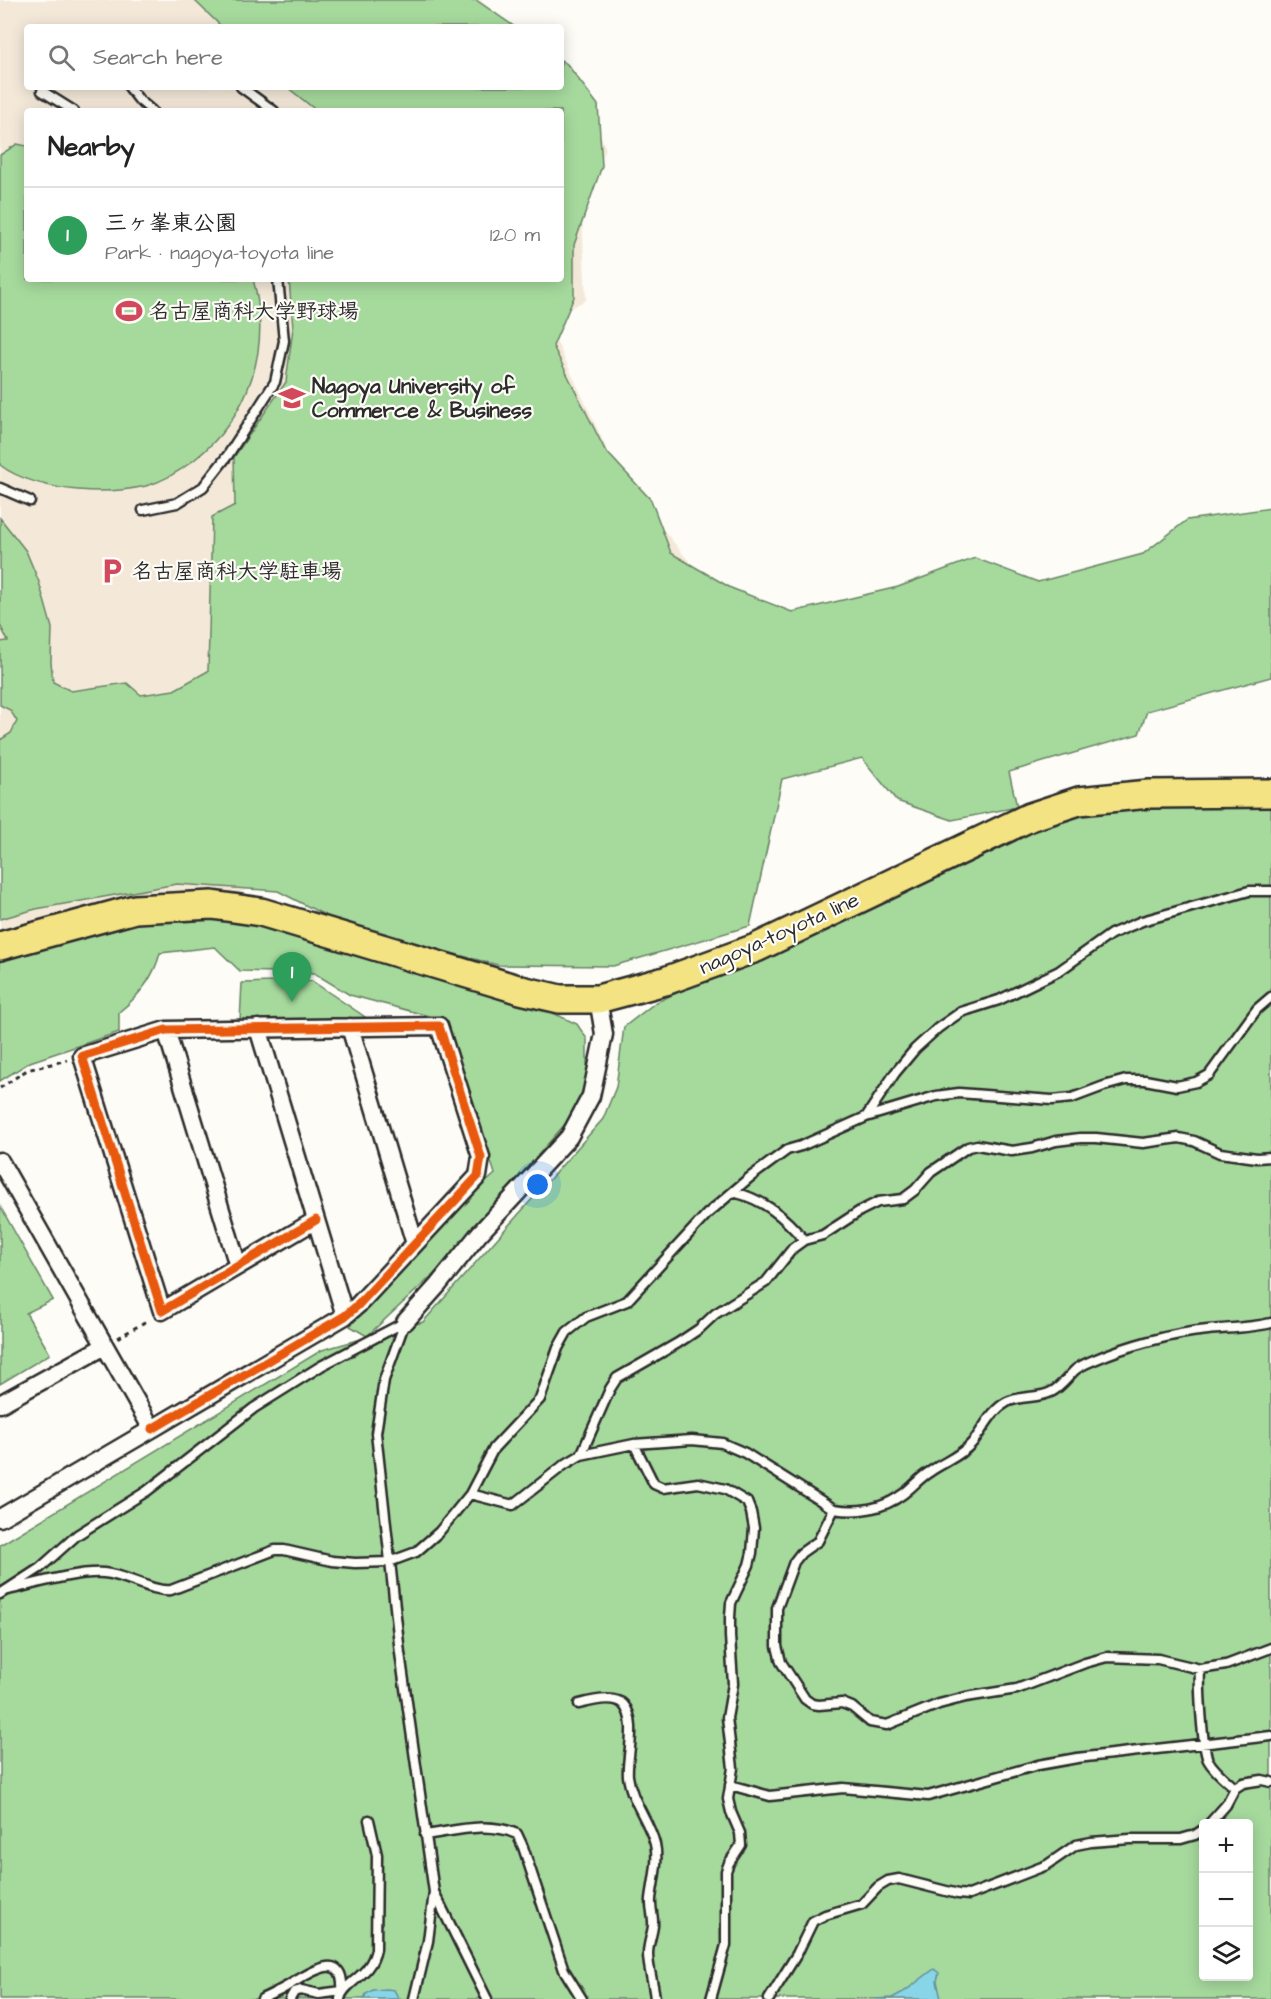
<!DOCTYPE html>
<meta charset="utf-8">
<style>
body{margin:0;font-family:"Architects Daughter","Klee One",sans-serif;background:#f2f2f2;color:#222}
.controls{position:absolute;right:18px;bottom:18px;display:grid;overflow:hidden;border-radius:6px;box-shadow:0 3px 15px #0003}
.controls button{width:54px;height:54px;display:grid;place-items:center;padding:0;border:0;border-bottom:2px solid #e0e0e0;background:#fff;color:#222;font:30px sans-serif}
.you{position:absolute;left:538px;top:1185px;width:21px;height:21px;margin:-15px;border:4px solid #fff;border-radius:50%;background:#1a73e8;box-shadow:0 0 0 9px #1a73e833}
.badge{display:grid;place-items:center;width:39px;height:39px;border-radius:50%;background:#d1495b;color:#fff;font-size:20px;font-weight:700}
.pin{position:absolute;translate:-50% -50px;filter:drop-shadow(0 2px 3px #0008)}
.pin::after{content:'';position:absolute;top:32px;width:21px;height:18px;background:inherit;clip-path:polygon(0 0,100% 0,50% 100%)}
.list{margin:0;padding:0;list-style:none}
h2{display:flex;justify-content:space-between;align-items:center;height:78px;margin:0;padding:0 24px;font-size:26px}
h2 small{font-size:20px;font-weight:400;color:#767676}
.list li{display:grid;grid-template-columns:39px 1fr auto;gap:18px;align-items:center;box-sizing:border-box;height:96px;padding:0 24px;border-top:2px solid #e0e0e0}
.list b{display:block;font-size:22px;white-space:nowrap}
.list p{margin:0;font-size:20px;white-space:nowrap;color:#767676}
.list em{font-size:20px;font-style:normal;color:#767676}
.icon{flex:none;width:33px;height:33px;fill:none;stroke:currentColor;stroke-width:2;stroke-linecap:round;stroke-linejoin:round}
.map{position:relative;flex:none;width:1271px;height:1999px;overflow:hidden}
.search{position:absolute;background:#fff;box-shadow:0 3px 15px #0003;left:24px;top:24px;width:540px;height:66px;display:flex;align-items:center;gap:15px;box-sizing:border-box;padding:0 21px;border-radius:6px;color:#767676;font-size:22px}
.panel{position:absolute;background:#fff;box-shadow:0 3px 15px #0003;left:24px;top:108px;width:540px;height:174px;border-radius:6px}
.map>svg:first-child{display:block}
.built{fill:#f4e9d9;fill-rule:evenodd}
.green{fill:#a6da9d;stroke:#688264;stroke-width:1.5;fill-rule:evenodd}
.water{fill:#88d5e7;stroke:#63919c;stroke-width:1.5}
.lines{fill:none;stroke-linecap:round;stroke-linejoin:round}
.lane-casing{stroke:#2b2b2b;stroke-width:13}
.street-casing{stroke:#2b2b2b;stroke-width:21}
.primary-casing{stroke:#2b2b2b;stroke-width:32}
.path{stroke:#2b2b2b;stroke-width:3;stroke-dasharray:4.5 4.5;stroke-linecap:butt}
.lane{stroke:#fdfcf7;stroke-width:8}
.street{stroke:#fdfcf7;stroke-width:16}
.primary{stroke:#f4e382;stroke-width:27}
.cycleway-casing{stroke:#fdfcf7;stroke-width:13}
.cycleway{stroke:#e8590c;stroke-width:9}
.labels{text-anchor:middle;stroke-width:4.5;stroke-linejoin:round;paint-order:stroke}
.poi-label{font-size:21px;font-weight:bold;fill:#2b2b2b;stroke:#fdfcf7;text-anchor:start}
.street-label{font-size:21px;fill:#2b2b2b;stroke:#fdfcf7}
</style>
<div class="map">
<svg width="1271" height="1999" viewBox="0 0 1271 1999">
<rect width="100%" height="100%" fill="#fdfcf7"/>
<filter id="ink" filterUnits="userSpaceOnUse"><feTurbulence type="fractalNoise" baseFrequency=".0167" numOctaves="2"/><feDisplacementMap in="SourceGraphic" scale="12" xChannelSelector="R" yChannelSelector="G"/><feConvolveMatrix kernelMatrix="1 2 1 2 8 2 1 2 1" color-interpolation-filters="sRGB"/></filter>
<g filter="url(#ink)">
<path class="built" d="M0,0H480L513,27H27V87H561V64L578,78L606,149L582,214L586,300L547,321L619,475L714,592L765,627L240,893L129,905L0,932ZM27,111H561V279H27Z"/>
<path class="green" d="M194,0H476L515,27H222Z
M561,60L567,64L598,105L602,166L574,245V297L553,346L605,450L651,500L671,553L731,588L792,612L898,587L975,558L1038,582L1143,554L1187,520L1271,508V677L1147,711L1139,734L1009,772L1017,807L952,820L897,801L862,758L782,779L750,926L613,966L498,965L348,927L278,891L177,884L36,909L0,919V740L11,733L17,721L10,710L0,705V642L8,641L0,625V518L26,551L39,582L52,628L51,662L53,682L71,691L127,683L141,695L174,690L208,671L212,517L235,505L234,457L286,382L293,328L289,279H561V111H317L287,87H561Z
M17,144L27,146V279H253C272,347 250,416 194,460C180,471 164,481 146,486C124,491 100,492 78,490C53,488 19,480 0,465V155Z
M1271,804V1999H0V1545L322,1350L423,1322L603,1119L616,1087L624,1027L655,1003L976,853L1070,817L1148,805ZM1204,1824H1248V1976H1204Z
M201,916L285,926L513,1004L555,1014L577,1024L587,1039V1079L573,1115L434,1274L367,1336L350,1326L474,1193L495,1174L449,1031L440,1019L350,995L314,973L240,971L215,947L160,953C154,978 139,996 119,1012V1032L30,1062L0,1081V954L164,918Z
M312,981L374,1023L240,1021L242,983Z
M0,1206L53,1300L26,1313L50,1354L0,1384Z"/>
<path class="water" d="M934,1969L939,1973L937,1981L941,1999H876L892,1998L905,1991Z
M387,1989L394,1990L399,1999H364L366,1994L373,1990Z"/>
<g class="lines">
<g class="lane-casing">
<path id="lane" d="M129,87L139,100L152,111
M241,87L274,111
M42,91L74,111
M0,488L30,501
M143,510L177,503L203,487L228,455L275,382L284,341L278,279
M866,1117L936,1096L959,1093L1052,1100L1072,1098L1104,1086L1126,1080H1145L1177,1086L1196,1082L1209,1075L1257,1009L1271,997
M733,1192C763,1199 784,1216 804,1240
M405,1322L384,1380L376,1433L400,1653L434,1892
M634,1444L654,1484L663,1488L698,1483L725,1489L747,1502L751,1512L754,1528L752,1553L749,1565L731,1603L730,1617V1636L733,1684L727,1718L733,1768L728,1799L731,1812L740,1833L741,1845L729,1863L726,1871V1945L711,1999
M581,1455L610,1389L617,1378L678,1343L699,1329L715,1314L766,1282L793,1248L804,1240L823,1235L860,1211L878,1202L903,1199L915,1190L931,1172L968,1147L977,1145L1012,1151L1032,1148L1056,1141L1080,1138H1096L1143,1143L1179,1138L1194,1141L1220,1153L1257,1158L1271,1157
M470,1494L513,1505L564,1465L581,1455L634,1444L692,1440L722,1443L745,1453L834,1509C858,1513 883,1509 903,1494C913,1487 920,1477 931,1471C944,1462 961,1456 972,1443C984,1429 990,1411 1007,1402C1021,1395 1037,1399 1051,1392C1060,1388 1067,1378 1074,1371C1079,1366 1087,1363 1094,1360C1126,1346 1173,1333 1208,1330C1229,1328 1250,1328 1271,1323
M834,1509L818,1541L801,1553L794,1562L777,1608V1646L781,1662L805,1699L812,1704L819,1705L842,1703L852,1707L870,1722L887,1725L939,1704L966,1697L1017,1689L1085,1663L1107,1657L1158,1659L1200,1669L1226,1665L1271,1648
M8,1590C35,1584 77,1571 104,1573C127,1575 151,1592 171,1590L275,1550H284L332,1561L355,1563L389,1562L416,1552L439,1532L470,1494L494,1448L540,1399L558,1348L567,1332L586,1317L627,1301L707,1214L749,1178L787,1150L801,1146L866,1117L895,1073L915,1049L938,1028L961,1012L999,1000L1059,971L1111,934L1142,921L1249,891H1271
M0,1594L40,1568L77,1535L147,1491L254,1408L321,1366L405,1322
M1200,1669C1199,1686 1202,1747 1208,1760C1214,1771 1226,1780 1235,1788
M579,1704C590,1701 614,1695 623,1704C639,1721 626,1757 628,1776C631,1801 649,1820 655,1844C659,1861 653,1882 651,1899C650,1908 654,1917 653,1926C652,1935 648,1944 648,1954C648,1969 654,1984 655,1999
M730,1785L770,1796L843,1788L928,1796L1038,1765L1077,1758L1271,1736
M1209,1824L1226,1805L1235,1788L1243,1783L1262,1780L1271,1782
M425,1835C455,1831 488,1821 517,1834L523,1847L564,1970L582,1999
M262,1999C269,1995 277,1992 284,1988C303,1978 345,1944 342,1991L319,1994L301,1990L294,1992L290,1999
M340,1999C343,1982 371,1977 376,1949L377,1855L369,1820
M414,1999L428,1941L434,1892L487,1999
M769,1999L797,1954L813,1921L825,1915L862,1904L878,1887L888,1881L899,1879L958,1894L969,1895L1047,1865L1076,1845L1091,1842L1130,1839H1181L1195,1835L1204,1829"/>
</g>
<g class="street-casing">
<path id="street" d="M350,1027L415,1244
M258,1028L345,1316
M166,1030L238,1266
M0,1161L152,1429L0,1518
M405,1322L438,1285L479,1234L569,1137L591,1096L604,1034L598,999
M0,1404L105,1346
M152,1429L345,1316L358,1305L478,1176L481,1157L439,1026L166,1030L82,1056L162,1311L316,1220"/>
</g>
<g class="primary-casing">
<path id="primary" d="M0,946L135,909L212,905L261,912L521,990L560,999H598L665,981L756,948L1030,817L1079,801L1149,794L1271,793"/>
</g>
<path class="path" d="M0,1088L27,1070L67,1060
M118,1338L148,1320"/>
<use href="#lane" class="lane"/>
<use href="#street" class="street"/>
<use href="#primary" class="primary"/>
<g class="cycleway-casing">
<path id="cycleway" d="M152,1429L345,1316L358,1305L478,1176L481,1157L439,1026L166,1030L82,1056L162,1311L316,1220"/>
</g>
<use href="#cycleway" class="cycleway"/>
</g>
</g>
<defs>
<g id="stadium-bare" transform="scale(2.07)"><path d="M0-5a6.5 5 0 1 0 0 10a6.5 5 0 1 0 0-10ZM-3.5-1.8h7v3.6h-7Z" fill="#d1495b" stroke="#fdfcf7" stroke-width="2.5" paint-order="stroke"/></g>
<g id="university-bare" transform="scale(2.07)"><path d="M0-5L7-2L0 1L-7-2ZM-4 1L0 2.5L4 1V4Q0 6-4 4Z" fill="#d1495b" stroke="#fdfcf7" stroke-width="2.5" paint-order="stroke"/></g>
<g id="parking-bare" transform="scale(2.07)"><path d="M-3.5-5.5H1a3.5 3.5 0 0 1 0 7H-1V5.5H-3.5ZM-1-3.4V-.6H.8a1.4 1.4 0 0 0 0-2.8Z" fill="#d1495b" stroke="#fdfcf7" stroke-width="2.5" paint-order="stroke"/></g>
</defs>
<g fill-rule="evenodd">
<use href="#stadium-bare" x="129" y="311"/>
<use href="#university-bare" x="292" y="398"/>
<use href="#parking-bare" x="112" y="571"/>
</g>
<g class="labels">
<g class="poi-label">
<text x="149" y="318">名古屋商科大学野球場</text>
<text x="312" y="393">Nagoya University of<tspan x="312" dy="24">Commerce &amp; Business</tspan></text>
<text x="132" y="578">名古屋商科大学駐車場</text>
</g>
<g class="street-label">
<text transform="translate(779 933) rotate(-24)" y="7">nagoya-toyota line</text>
</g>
</g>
</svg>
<div class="controls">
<button>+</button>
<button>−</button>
<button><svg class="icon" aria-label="layers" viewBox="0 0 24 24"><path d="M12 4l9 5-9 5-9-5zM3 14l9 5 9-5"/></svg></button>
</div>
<div class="you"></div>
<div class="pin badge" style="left:292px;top:1002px;background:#2e9e5b">1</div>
<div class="search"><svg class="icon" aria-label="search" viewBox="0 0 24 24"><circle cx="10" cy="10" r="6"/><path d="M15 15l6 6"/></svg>Search here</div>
<section class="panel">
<h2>Nearby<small></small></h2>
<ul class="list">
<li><span class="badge" style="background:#2e9e5b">1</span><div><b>三ヶ峯東公園</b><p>Park · nagoya-toyota line</p></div><em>120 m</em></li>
</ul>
</section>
</div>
